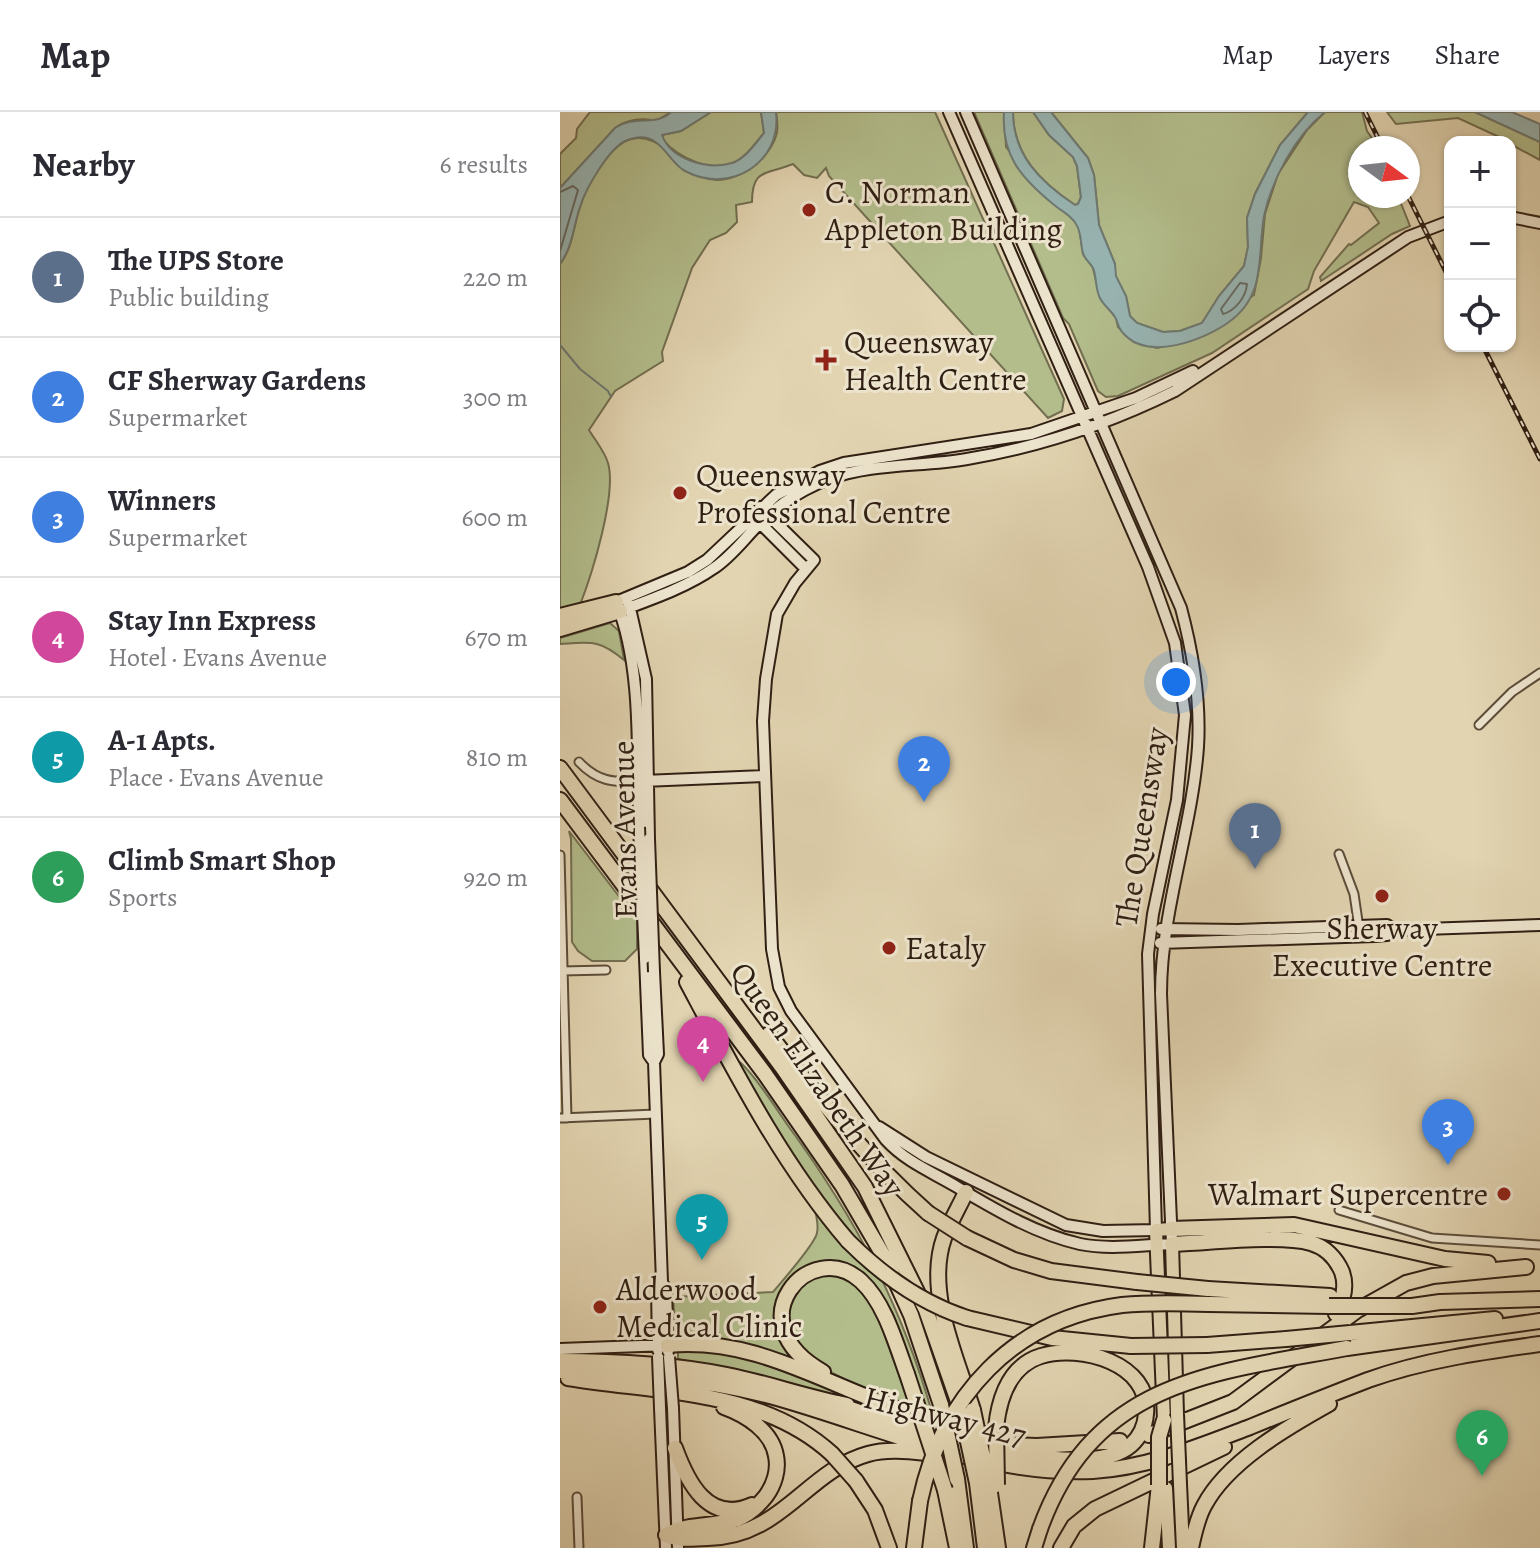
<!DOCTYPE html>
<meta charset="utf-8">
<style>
body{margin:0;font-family:Alegreya,serif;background:#f2f2f3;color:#2b2b33}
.controls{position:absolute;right:24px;top:24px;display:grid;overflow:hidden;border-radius:16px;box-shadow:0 2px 6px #0004}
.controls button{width:72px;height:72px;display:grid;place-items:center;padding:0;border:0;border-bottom:2px solid #e1e1e2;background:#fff;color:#2b2b33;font:40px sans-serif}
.compass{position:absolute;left:788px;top:24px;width:72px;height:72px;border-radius:50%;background:#fff;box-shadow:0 2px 6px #0004;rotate:105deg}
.you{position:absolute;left:616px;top:570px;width:28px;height:28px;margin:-20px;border:6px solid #fff;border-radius:50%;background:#1a73e8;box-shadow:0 0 0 12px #1a73e833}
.badge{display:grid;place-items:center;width:52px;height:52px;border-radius:50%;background:#2563eb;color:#fff;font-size:26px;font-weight:700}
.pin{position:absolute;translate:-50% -66px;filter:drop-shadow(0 2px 4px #0008)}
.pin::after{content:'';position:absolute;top:42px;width:28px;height:24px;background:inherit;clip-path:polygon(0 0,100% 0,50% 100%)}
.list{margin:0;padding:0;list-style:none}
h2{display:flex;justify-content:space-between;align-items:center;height:104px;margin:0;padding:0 32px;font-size:34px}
h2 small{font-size:26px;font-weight:400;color:#7c7c81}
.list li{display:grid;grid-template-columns:52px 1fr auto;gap:24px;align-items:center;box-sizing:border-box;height:120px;padding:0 32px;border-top:2px solid #e1e1e2}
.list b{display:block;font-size:30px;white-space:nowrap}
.list p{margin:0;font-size:26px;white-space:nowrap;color:#7c7c81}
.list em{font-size:26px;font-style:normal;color:#7c7c81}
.icon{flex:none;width:44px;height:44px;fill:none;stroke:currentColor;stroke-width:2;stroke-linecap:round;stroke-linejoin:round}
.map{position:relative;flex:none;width:980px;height:1436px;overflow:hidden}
header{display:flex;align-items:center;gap:48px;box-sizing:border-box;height:112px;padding:0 40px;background:#fff;border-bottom:2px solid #e1e1e2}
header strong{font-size:38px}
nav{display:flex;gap:44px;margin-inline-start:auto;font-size:28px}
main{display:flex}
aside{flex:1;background:#fff}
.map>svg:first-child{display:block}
.green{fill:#b3bd8c;stroke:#726e50;stroke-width:2}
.water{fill:#98b6b5;stroke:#6e7a74;stroke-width:2}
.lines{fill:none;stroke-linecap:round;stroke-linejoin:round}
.shore{stroke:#646a64;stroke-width:2}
.stream{stroke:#6e7a74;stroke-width:2}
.street-casing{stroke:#5c4c3a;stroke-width:11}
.secondary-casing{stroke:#301f13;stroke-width:14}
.primary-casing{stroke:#301f13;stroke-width:16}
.highway-casing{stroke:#301f13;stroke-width:18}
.street{stroke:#ece3cc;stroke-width:7}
.secondary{stroke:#ece3cc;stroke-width:10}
.primary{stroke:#e2d4b1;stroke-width:12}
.highway{stroke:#e2d4b1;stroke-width:14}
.rail-casing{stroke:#301f13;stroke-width:5}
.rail{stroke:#ece3cc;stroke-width:2;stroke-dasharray:6;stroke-linecap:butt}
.secondary-bridge-casing{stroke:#301f13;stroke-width:14;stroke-linecap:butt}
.primary-bridge-casing{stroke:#301f13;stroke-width:16;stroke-linecap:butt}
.highway-bridge-casing{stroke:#301f13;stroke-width:18;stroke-linecap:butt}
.secondary-bridge{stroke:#ece3cc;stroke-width:10}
.primary-bridge{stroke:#e2d4b1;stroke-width:12}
.highway-bridge{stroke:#e2d4b1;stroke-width:14}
.poi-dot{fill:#8f2418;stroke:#ece3cc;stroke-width:3}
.labels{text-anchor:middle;stroke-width:6;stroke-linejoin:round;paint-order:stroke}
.poi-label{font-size:32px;fill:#301f13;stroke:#ece3cc;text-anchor:start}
.street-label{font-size:32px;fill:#301f13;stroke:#ece3cc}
</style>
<header>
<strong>Map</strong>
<nav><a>Map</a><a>Layers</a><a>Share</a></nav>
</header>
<main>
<aside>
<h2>Nearby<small>6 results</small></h2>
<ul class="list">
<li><span class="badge" style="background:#5c6f8a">1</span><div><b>The UPS Store</b><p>Public building</p></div><em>220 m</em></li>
<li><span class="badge" style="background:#3f7fe0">2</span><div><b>CF Sherway Gardens</b><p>Supermarket</p></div><em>300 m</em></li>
<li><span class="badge" style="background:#3f7fe0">3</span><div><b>Winners</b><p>Supermarket</p></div><em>600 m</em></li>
<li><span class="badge" style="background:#d1479c">4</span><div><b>Stay Inn Express</b><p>Hotel · Evans Avenue</p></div><em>670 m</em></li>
<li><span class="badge" style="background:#0f9aa8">5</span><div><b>A-1 Apts.</b><p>Place · Evans Avenue</p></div><em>810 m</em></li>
<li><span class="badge" style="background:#2e9e5b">6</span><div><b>Climb Smart Shop</b><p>Sports</p></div><em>920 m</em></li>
</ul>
</aside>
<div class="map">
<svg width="980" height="1436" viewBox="0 0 980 1436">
<rect width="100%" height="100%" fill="#e2d4b1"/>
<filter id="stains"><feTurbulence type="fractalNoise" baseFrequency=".0025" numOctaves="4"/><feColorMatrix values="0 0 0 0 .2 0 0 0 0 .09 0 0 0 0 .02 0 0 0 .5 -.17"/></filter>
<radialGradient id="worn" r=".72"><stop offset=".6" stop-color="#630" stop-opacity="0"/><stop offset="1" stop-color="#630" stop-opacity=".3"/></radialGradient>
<path class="green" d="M30,0H111L96,9C82,5 66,8 55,16L0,76V42L16,26L17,17Z
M151,0H201L204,21C196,30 188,43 177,49C153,62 119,47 102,27L101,23L121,19Z
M216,0H375L504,287L502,299L488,306L269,64L266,56L257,66L244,63L233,52C206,63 192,56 192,90L176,93L177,110L166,121L150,128L132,156L102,240L103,249L55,279L29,318C35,328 45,340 48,351C57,382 32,462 20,493L0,497V152C13,135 13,115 20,95C26,74 45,41 64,30C95,13 118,54 143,65C170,77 208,50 216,24C219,16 217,8 216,0Z
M414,0H444L446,35L484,84L511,105L519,114L523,142L533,156L540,186L556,206L558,215L574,230L597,236L625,229L694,183L701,146L705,102L718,62L747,18L765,0H802L807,19L819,36H800V84H838L850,114L832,122L761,169L760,165L789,132L791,133L819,111L808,95L794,90L754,159L748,177L652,241L558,284L546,285L538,279L509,212L503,206Z
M453,0H473L489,23L513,45L517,54L521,85L518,92L515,93C481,70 453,43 453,0Z
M491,0H748L720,33L695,82L687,106L688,135L684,154L659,184L642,211L620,219L603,220L577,211L570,204L566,184L555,164V152L539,113L534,63L528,46Z
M827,0H915L980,30V48L950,32V30L898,6L836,12Z
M50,511L59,519L64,548C39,527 31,530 0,532V526Z
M9,719L77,808V837L65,849H32L18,839L12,830L11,727Z
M181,951C199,968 214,994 229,1015C296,1107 342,1194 373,1304L362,1300L338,1227L296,1158C277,1160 256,1158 238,1163C230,1165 224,1173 220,1180C207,1205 216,1231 236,1248L159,1229V1221C117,1222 116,1237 113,1185L213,1180C223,1168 255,1132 257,1121C264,1085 199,989 180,956Z
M267,1160L292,1167L313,1191L351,1297L311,1282L267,1258L239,1239L225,1210L236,1175Z
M118,1236L176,1242L222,1256L283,1283L282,1287L185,1261L118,1247Z"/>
<path class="water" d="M111,0H151L121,19L102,23C111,48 148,58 172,51C185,47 196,31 204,21L201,0H216C222,51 170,83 125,59C112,52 107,37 94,29C85,23 75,25 65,29C48,38 26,76 20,95C13,115 13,134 0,152V76L55,16C75,2 96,15 111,0Z
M444,0H453C453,43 480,70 515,93L518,92L521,85L517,54L513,45L489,23L473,0H491L528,46L534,63L539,113L555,152L556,164L566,184L570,204L577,211L603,220L620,219L642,211L659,184L684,154L688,135L687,106L695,82L720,33L748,0H765C735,24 712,67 704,104C697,144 707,183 669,210C644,228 588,250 563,221C558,216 558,210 555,205C551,198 543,193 540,186C535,177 537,165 533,156C531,151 524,147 523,141C520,131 522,121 516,112C511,103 501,99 493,92C461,66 441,43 444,0Z
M915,0H952L980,12V30Z"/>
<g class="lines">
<path class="shore" d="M0,80L13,74L18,78L0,139
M680,171L687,172C686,185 675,199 663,202L661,197Z"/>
<path class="stream" d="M0,233L20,257L48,279L51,285"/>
<g class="street-casing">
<path id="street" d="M919,613L952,580L980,561
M19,650C37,669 53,671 78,669
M779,742L794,782L799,816
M0,743L7,1006
M2,859L46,858
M0,1006L96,1002
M779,1098L872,1126L980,1133
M17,1385L19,1436"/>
</g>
<g class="secondary-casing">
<path id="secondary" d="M950,105L980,111
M200,395L254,448L235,471L217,502L206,567L203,609L212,837L219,875L231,899L326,1028C346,1050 372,1060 397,1075C436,1098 476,1122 520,1132C549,1138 582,1133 612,1132L601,882C601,798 632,718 638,635C641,587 633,541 621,496L406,0
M196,407L246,457
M69,492L86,567L89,727
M60,499C92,487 127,475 154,456C171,445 184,427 198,413C218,393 242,377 269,367C312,351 362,355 407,347C480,335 548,312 615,279L848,125L890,109
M83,669L205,664
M79,715C77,647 83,554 56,490L128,460L147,448L216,383L260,359L284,351L471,322L576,286L633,259
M601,817L678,818L827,813L835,818
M600,831L815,824L827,823L835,818L980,813
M85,846L89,943L94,950
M94,860L98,942L94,950L102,1170L106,1178L108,1239
M319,1015L366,1045L506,1113L543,1119L596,1118L588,842L593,802L617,688L625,603L615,531L588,455L389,0
M0,1237L108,1233
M98,1238L97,1175L102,1170
M100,1296L106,1436
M113,1296L118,1436"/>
</g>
<g class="primary-casing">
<path id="primary" d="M612,1132L617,1302
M604,1308L596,1118L611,1117
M620,1372L623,1436
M606,1376L609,1436"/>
</g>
<g class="highway-casing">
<path id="highway" d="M0,504L56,490
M0,517L60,499
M0,656L222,955L305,1075L366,1198L402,1301
M0,688L205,962L282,1073L326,1148L351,1203L381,1293
M127,870C174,958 222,1052 288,1129
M209,922C258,986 308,1048 368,1101
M406,1080C399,1095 390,1110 384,1126C365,1180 397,1246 413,1298
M611,1117L734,1113L885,1147L928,1151
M407,1126L454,1148L491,1159L577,1170
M612,1132C647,1131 720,1122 751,1131C765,1135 776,1146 782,1160C787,1174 783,1189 776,1202
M648,1177L770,1184
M649,1192L769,1194
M852,1194L880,1190L980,1187
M407,1206L492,1226L571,1234
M790,1221L935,1207
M108,1233C184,1226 244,1260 312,1287C355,1305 402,1318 448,1327
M647,1233L726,1227
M787,1236L980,1209
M0,1249C56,1249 111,1252 167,1263C207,1271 246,1285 287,1293
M0,1259C71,1261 141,1266 210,1284C316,1313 421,1364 533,1359C587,1356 640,1334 690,1315C729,1299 769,1283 808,1268C864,1248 922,1240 980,1232
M263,1260C173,1210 251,1123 301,1169C325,1191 336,1232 347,1262
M8,1266C98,1281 201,1277 272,1342
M278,1291C294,1300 312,1303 329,1309C379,1325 528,1371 571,1333C580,1325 585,1314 586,1302C591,1251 520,1232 481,1244C449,1254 439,1286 436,1316
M589,1323L673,1290L796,1199L846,1171L873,1164L966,1155
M451,1333L477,1334L560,1329
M115,1336C127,1369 148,1413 192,1393
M397,1367L406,1436
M296,1369L315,1398L329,1436
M417,1371L425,1436
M429,1374L438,1436
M385,1378L397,1436
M106,1423C121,1429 132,1426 148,1426C222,1425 246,1359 308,1342C330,1336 354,1340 376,1342
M106,1423C142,1404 174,1425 206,1384C214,1373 219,1358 216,1344C212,1319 186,1303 164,1295
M354,1436L360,1389
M474,1436L480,1417
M501,1436L514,1414L535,1397L664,1335
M592,1436L599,1373
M631,1436C634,1422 637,1407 644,1394C667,1350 726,1316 769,1292"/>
</g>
<use href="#street" class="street"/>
<use href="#secondary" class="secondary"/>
<use href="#primary" class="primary"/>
<use href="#highway" class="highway"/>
<g class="rail-casing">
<path id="rail" d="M805,0L823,36
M848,84L890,168
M923,234L980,347"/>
</g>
<use href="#rail" class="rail"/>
<g class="secondary-bridge-casing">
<path id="secondary-bridge" d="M79,715L85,846
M89,727L94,860
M98,1245L100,1296
M109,1245L113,1296"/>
</g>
<g class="primary-bridge-casing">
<path id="primary-bridge" d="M617,1302L620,1372"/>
</g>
<g class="highway-bridge-casing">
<path id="highway-bridge" d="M368,1101L407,1126
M288,1129C322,1163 361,1191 407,1206
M577,1170L648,1177
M769,1194H852
M726,1227L790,1221
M571,1234L647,1233
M347,1262L385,1378
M381,1293L397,1367
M413,1298L429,1374
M402,1302L417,1371
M436,1316L437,1373
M272,1342L296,1369
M599,1373V1325L604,1308
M360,1389C382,1285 453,1207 562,1193C591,1190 620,1191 649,1192
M480,1417C534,1268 652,1261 787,1236"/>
</g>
<use href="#secondary-bridge" class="secondary-bridge"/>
<use href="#primary-bridge" class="primary-bridge"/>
<use href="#highway-bridge" class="highway-bridge"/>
</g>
<g class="poi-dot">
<circle cx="249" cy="98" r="8"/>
<path d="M262 236h8v8h8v8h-8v8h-8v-8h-8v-8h8z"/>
<circle cx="120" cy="381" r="8"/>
<circle cx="822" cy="784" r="8"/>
<circle cx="329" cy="836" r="8"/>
<circle cx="944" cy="1082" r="8"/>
<circle cx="40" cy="1195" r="8"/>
</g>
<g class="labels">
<g class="poi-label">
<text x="265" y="91">C. Norman<tspan x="265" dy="37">Appleton Building</tspan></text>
<text x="284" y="241">Queensway<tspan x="284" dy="37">Health Centre</tspan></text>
<text x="136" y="374">Queensway<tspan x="136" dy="37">Professional Centre</tspan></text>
<text x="822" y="827" text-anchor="middle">Sherway<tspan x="822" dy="37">Executive Centre</tspan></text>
<text x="345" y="847">Eataly</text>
<text x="928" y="1093" text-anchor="end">Walmart Supercentre</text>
<text x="56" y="1188">Alderwood<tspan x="56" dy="37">Medical Clinic</tspan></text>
</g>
<g class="street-label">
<text transform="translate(581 715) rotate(-81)" y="11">The Queensway</text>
<text transform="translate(64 718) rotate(-91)" y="11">Evans Avenue</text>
<text transform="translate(258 967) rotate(55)" y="11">Queen Elizabeth Way</text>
<text transform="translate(385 1304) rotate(14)" y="11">Highway 427</text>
</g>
</g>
<rect width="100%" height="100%" filter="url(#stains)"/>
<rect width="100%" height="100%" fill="url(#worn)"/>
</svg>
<div class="controls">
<button>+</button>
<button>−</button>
<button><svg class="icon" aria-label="locate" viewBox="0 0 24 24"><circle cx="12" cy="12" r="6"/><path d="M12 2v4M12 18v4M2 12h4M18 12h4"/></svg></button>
</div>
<svg class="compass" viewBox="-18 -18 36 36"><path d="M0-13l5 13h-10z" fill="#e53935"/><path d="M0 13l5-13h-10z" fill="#7c7c81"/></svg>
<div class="you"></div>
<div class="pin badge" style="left:695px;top:757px;background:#5c6f8a">1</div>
<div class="pin badge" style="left:364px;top:690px;background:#3f7fe0">2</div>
<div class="pin badge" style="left:888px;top:1053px;background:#3f7fe0">3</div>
<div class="pin badge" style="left:143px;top:970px;background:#d1479c">4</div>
<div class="pin badge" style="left:142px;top:1148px;background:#0f9aa8">5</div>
<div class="pin badge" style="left:922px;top:1364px;background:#2e9e5b">6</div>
</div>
</main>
